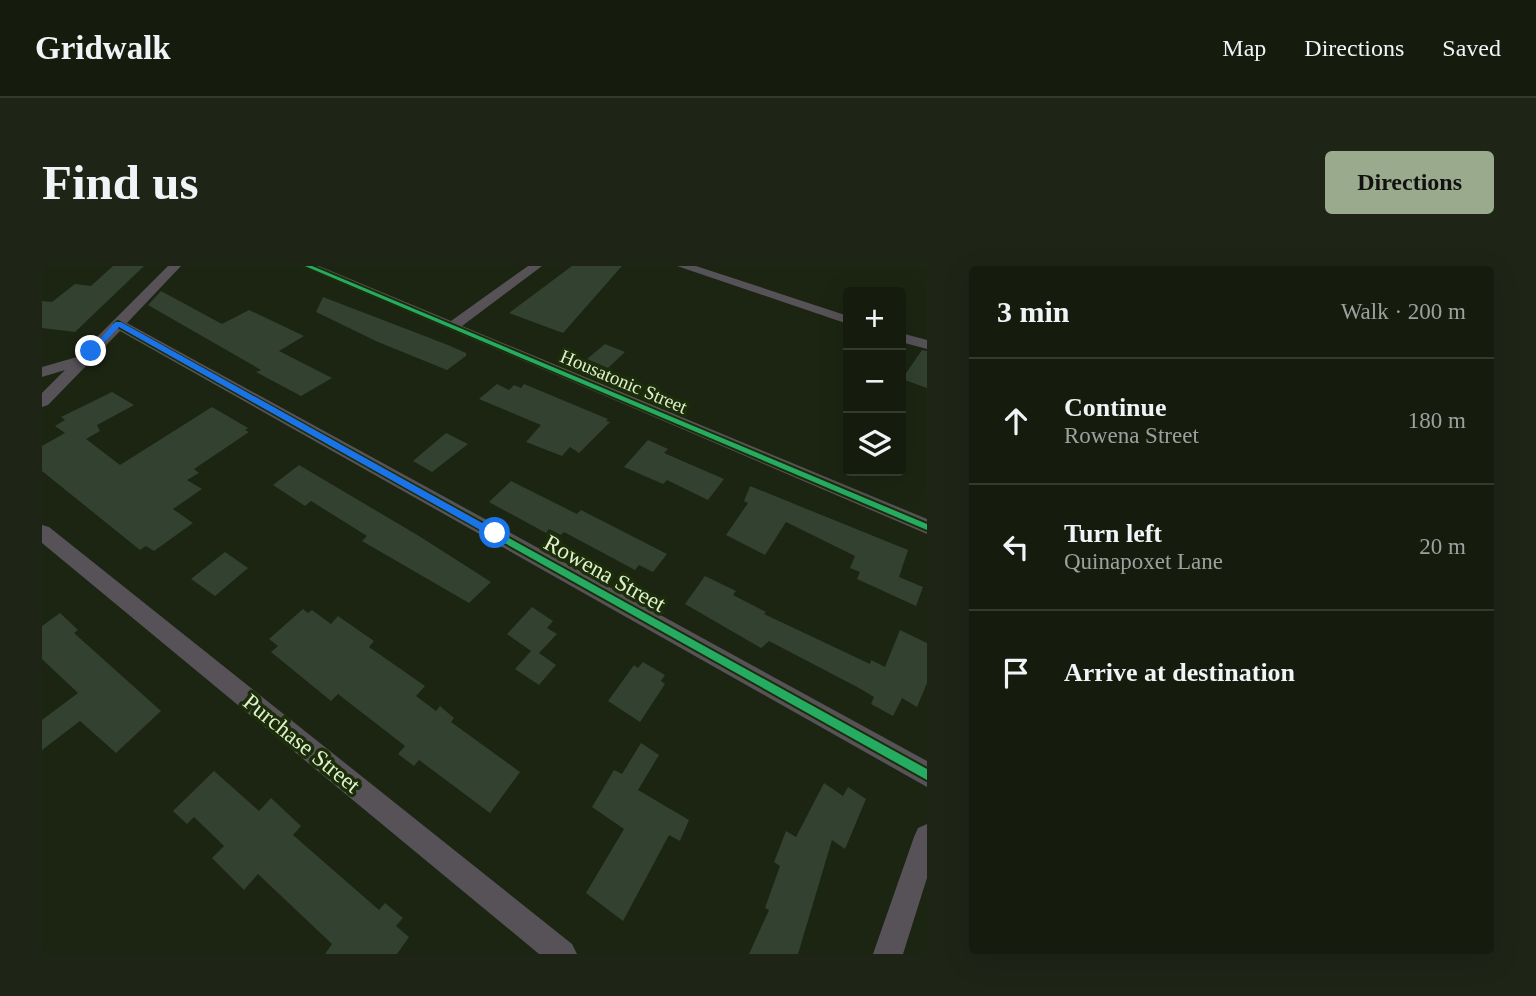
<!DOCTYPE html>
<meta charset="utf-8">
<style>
body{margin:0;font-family:"Times New Roman",serif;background:#1e2517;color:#f1f3f6}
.controls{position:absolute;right:21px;top:21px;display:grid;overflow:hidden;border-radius:7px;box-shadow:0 7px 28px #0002}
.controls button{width:63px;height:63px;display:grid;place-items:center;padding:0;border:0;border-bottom:2px solid #343a2e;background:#151c0e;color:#f1f3f6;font:35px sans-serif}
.stop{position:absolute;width:21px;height:21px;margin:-16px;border:5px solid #1a73e8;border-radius:50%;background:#fff}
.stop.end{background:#1a73e8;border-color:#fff;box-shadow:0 2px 7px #0008}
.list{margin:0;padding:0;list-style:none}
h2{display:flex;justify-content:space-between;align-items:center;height:91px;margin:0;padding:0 28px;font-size:30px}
h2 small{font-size:23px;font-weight:400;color:#9da19e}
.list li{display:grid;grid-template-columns:46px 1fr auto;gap:21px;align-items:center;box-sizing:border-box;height:126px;padding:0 28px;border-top:2px solid #343a2e}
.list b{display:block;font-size:26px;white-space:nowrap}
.list p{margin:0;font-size:23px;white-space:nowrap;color:#9da19e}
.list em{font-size:23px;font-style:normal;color:#9da19e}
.icon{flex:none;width:38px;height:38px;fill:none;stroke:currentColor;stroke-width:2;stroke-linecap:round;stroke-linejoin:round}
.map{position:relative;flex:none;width:885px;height:688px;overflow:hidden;border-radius:7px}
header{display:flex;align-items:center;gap:42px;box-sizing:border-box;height:98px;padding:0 35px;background:#151c0e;border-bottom:2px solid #343a2e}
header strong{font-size:33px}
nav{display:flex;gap:38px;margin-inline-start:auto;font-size:24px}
.intro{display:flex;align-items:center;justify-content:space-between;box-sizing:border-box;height:168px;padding:0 42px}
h1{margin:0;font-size:49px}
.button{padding:18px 32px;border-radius:7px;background:#9aaa8d;color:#111;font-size:24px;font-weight:700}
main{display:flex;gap:42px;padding:0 42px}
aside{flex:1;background:#151c0e;border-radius:7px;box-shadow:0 7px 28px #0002}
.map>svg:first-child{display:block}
.building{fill:#324130}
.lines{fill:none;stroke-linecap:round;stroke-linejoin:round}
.minor{fill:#565258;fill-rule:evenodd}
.cycleway-casing{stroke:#1c2d0a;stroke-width:4}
.cycleway{fill:#26ab63;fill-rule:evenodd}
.route{fill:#1a73e8}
.labels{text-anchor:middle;stroke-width:7;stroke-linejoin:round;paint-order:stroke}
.far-street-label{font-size:19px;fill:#def1cf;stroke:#1c2d0a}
.street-label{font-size:23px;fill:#def1cf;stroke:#1c2d0a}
</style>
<header>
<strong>Gridwalk</strong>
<nav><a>Map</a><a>Directions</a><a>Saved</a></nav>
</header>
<div class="intro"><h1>Find us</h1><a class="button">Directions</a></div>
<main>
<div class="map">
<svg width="885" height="688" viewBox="0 0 885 688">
<rect width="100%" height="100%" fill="#1c2512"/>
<path class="building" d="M71,0H102L33,66L0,62V35L10,36L33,18L49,20Z
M530,0H580L521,67L467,47Z
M119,25L180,58L207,44L262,70L237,85L290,112L259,130L214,106L219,104L106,39Z
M281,31L406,79L424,87V90L405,104L336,76L274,46Z
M563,78L583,86L566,102L545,93Z
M880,84L885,85V122L860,113Z
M455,118L467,124L472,119L479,122L482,118L566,153L564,155L568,156L537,187L528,181L520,190L484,176L499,159L437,133Z
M70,126L92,139L55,159L58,165L44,173L78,199L170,141L206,162L203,164L207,166L152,203L157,207L145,214L160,223L131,243L151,257L112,285L104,280L98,284L0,205V180L23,167L13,160L23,154L19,151Z
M404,167L426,178L390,206L371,195Z
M606,174L626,183L622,187L682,213L666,234L625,214L621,218L582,201Z
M257,199L377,270L449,316L427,337L320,275L325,270L269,235L263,240L231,219Z
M469,215L535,248L539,244L625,288L611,306L597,299L593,304L522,266L519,269L507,263L504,267L447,236Z
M708,220L866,284L857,311L881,321L874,340L815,313L818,306L808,302L813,290L744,256L723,289L684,269L706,237L702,235Z
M183,286L206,302L173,330L149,313Z
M663,310L694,325L691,329L724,346L722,348L828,398L829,394L843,401L858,364L885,377V417L875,441L860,432L851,450L829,438L832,431L817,422L727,375L719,382L643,338Z
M490,341L511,355L505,362L515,368L497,387L514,399L497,419L473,403L489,385L465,368Z
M261,343L266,347L270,344L289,358L296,350L332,375L327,381L383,420L374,430L394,445L398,440L412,452L409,456L478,506L448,547L377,494L372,500L356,488L363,480L296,428L289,435L229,386L236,380L227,373Z
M18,347L36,364L32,367L119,445L74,487L38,455L0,484V454L36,427L0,393V360Z
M601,396L623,409L619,415L623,418L598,456L566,435L592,399L596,402Z
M599,477L617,489L596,524L647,554L638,575L627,569L581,655L544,627L582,563L550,541L572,504L580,508Z
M172,505L217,545L229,532L259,560L251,569L337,644L343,637L361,652L354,660L367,671L355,688H283L290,678L216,608L202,624L170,592L182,580L152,551L145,558L131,545Z
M782,517L801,530L806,521L824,533L803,583L790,574L756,688H707L727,644L723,642L738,600L732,596L744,565L754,571Z"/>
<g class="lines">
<path class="minor" d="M126,0H139L85,57L885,495V521L78,65L6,139L0,141V127L23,104L0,111V101L35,91Z
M260,0H277L409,55L486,0H500L420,60L885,253V268Z
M635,0H654L806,50V58Z
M859,67L885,74V83L859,76Z
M0,259L7,261L530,678L535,688H497L0,277Z
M885,558V612L861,688H831L872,571L876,562Z"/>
<g class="cycleway-casing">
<path id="cycleway" d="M263,0H270L885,258V264Z
M76,56L885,503V514L74,59L73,58Z"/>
</g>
<use href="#cycleway" class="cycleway"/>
</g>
<path class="route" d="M73,56H79L458,267L449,270L77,61L52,87H46Z"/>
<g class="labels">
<g class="far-street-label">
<text transform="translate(582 115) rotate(23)" y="7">Housatonic Street</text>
</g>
<g class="street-label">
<text transform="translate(563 307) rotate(29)" y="8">Rowena Street</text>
<text transform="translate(260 477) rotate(39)" y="8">Purchase Street</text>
</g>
</g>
</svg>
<div class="controls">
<button>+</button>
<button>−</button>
<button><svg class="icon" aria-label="layers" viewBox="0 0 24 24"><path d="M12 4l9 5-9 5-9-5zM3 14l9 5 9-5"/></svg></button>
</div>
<div class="stop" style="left:453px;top:267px"></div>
<div class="stop end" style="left:49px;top:85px"></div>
</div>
<aside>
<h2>3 min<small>Walk · 200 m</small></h2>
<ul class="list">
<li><svg class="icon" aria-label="ahead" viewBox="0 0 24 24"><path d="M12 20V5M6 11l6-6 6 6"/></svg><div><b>Continue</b><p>Rowena Street</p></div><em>180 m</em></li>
<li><svg class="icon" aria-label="left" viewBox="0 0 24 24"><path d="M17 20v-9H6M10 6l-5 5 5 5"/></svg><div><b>Turn left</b><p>Quinapoxet Lane</p></div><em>20 m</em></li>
<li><svg class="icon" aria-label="arrive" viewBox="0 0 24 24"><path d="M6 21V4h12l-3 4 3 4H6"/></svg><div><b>Arrive at destination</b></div></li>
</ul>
</aside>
</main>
